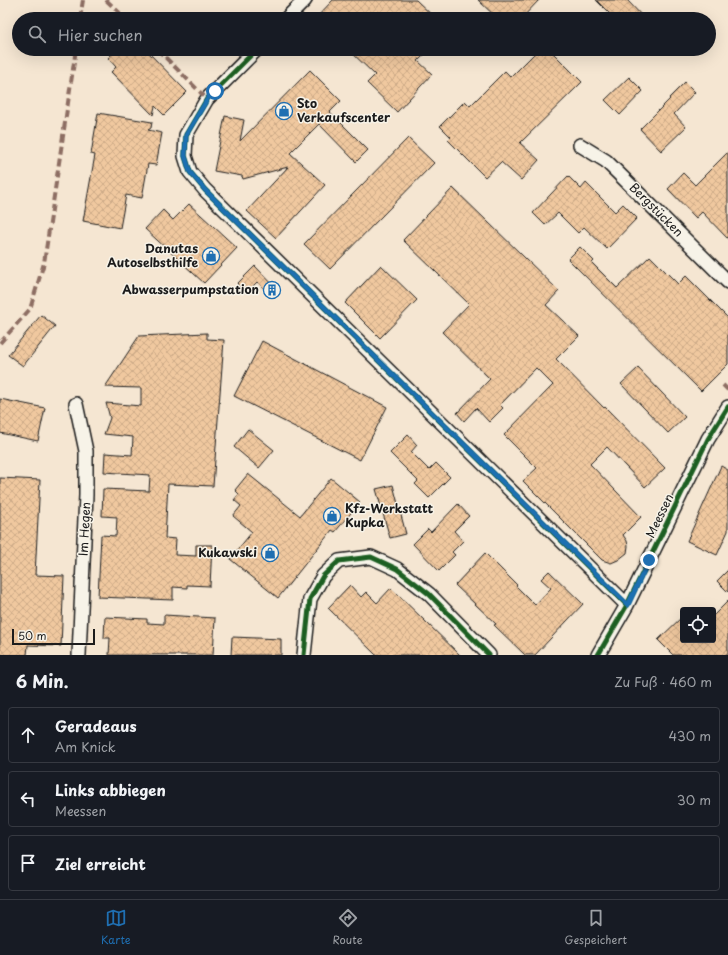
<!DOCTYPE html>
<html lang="de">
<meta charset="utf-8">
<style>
body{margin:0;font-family:"Playpen Sans",sans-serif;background:#242831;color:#f1f3f6}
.controls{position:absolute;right:12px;bottom:12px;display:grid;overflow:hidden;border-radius:4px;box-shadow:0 4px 16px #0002}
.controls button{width:36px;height:36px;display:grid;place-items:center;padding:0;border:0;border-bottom:1px solid #363941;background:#171b24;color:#f1f3f6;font:20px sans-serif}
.scale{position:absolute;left:12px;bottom:10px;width:83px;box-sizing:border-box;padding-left:4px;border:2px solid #1c1c1c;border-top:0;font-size:11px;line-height:14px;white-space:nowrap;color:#1c1c1c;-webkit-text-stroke:3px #f7f3e8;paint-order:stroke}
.stop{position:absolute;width:12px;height:12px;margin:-9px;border:3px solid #1f6fb2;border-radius:50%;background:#fff}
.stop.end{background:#1f6fb2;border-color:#fff;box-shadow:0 1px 4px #0008}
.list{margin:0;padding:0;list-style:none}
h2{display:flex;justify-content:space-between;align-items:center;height:52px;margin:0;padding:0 16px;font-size:17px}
h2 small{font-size:13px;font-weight:400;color:#9ea1a6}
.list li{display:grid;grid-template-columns:26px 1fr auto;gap:12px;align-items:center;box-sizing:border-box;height:56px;margin:0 8px 8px;padding:0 8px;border:1px solid #363941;border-radius:4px}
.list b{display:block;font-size:15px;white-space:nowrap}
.list p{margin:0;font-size:13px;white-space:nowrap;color:#9ea1a6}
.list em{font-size:13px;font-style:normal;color:#9ea1a6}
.icon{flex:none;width:22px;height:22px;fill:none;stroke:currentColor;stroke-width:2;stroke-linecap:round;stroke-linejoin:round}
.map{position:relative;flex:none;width:728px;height:655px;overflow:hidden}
.search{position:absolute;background:#171b24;box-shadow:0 4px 16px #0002;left:12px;right:12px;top:12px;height:44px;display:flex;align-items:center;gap:10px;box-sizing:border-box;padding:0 14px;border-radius:22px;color:#9ea1a6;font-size:15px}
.sheet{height:244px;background:#171b24}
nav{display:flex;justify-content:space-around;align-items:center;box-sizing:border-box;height:56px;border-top:1px solid #363941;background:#171b24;font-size:11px;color:#9ea1a6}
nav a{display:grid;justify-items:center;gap:2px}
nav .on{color:#1f6fb2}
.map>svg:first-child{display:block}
.building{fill:url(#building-cross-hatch);stroke:#1c1c1c}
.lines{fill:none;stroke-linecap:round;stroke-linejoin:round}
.minor-casing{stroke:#1c1c1c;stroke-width:16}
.minor{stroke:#f7f3e8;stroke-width:13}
.quiet{stroke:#8d6e63;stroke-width:4;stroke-dasharray:8 4;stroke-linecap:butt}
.cycleway-casing{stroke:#f7f3e8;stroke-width:8}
.cycleway{stroke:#1b5e20;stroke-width:5}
.route{stroke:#1f6fb2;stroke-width:5}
.labels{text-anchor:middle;stroke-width:3;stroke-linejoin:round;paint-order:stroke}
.poi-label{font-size:12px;font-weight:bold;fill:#1c1c1c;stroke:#f7f3e8;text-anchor:end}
.street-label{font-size:12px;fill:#1c1c1c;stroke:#f7f3e8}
</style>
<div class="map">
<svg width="728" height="655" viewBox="0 0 728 655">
<defs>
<pattern id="building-cross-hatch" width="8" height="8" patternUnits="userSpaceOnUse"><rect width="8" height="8" fill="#f0c89f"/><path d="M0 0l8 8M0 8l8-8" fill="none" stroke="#cdab88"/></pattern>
</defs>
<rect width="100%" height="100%" fill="#f5e6d2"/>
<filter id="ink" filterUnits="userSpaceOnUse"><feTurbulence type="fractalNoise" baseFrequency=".025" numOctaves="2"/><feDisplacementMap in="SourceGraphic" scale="8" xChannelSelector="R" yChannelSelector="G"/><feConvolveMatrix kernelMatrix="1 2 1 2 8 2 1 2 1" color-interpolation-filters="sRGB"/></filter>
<g filter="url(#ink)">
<path class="building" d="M333,0H416L436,19H315Z
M478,0H539L521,19H498Z
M596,0H627L645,19H615Z
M117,49H145L187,92L164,115L155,106L153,115L111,72L116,67L108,58Z
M348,49H430L418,61L432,74L397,112L367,83L375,75Z
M539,49H549L582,82L520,143L539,160L521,180L501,162L485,177L448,140L451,137L440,126L465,101L470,106L505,71L511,77Z
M310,70L341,101L330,112L368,150L356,162L319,124L290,153L325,185L276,238L247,211L288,167L243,179L242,176L214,171L225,116L244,120L240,141Z
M629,77L643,91L620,115L605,100Z
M685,82L695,92L674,114L686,127L661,151L640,129L670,99L669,98Z
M98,113L152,122L151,128L148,130L162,133L156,165L148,164L142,198L126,195L120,228L83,221L95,155L91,154Z
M408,138L434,163L330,269L304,244Z
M728,152V239L702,212L696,218L668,189L683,173L695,185Z
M568,176L581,189L586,183L615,212L623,204L637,218L607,249L584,227L578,233L558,213L545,225L533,213Z
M453,188L559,291L546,305L579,336L556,359L604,408L605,407L665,468L645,487L607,447L590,464L641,517L623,535L627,541L628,546L627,553L618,560L611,563L602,560L523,481L537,468L504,435L553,385L536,368L500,405L503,408L489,422L476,408L464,421L457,413L490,379L442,332L469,304L403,240Z
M189,204L237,248L204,283L145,229L163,210L173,220Z
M580,247L594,261L592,263L617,288L650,256L678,284L686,276L728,318V364L701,391L568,259Z
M381,265L417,300L380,338L345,303Z
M255,266L277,289L271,295L257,282L246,293L237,284Z
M41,315L55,326L23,366L8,355Z
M207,333V339L224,340L213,486L168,484L165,538L176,539L175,555L196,556V545H212L210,586L187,585V588L173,587V600L98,597L101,535L116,536L117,517L102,516L103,489L149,491L150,475L104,472L105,453L132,455L133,437L104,434L110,418L106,403L141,406V388L105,387L139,336Z
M262,341L387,407L360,460L234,396Z
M638,368L685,417L668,433L621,384Z
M0,399L45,408L38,441L0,433Z
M248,429L274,450L259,468L234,447Z
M408,435L417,445L411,452L429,470L436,463L450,477L429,498L415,484L418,481L390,453Z
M721,466L728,470V531L717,555L687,541Z
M248,474L300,516L331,478L360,502L335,532L332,530L278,598L230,559L252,532L233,516L241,506L234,500L239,494L235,490Z
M0,478L40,480L35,575L64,576L61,646L28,645L27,655H0Z
M393,485L406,534L390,538L376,489Z
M458,504L469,516L454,531L463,541L452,552L455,555L439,571L413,544L428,529L431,532Z
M485,553L517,585L516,586L535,605L551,588L541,579L549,571L583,604L535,655H525L494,625L496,624L455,585Z
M728,570V592L717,581Z
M350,585L361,597L366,592L377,603L391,588L460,655H376L328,608Z
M728,601V655H673L658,640L683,616V640H713V616Z
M164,615L215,618L213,655H109L110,638H104L105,617L147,619V623L164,624Z
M232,637L281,639V655H231Z"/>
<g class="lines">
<g class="minor-casing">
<path id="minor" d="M286,19L305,0
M257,49L207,99L186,135L185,156L190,172L205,190L627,605
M580,145L606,161L728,282
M76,404L86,451V495L79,655
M304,655L310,599L323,576L339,561L371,557L397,569L429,594L489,655
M598,655L627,605L708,439L728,407"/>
</g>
<use href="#minor" class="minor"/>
<path class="quiet" d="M106,0L126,19
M80,19L83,0
M157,49L207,99
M0,343L30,309L44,263L76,49
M723,385L728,390"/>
<g class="cycleway-casing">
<path id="cycleway" d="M257,49L207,99L186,135L185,156L190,172L205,190L627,605
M304,655L310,599L323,576L339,561L371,557L397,569L429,594L489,655
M598,655L627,605L708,439L728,407"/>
</g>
<use href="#cycleway" class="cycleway"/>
</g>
</g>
<g class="lines" filter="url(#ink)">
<path class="route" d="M215,91L208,98L186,135L185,156L190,172L205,190L628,605L649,560"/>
</g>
<defs>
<g id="shop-ring" transform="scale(0.9)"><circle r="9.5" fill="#f7f3e8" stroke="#1f6fb2" stroke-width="1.5"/><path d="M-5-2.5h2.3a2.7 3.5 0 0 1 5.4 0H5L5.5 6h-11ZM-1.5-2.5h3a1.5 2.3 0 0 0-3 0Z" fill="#1f6fb2"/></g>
<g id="building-ring" transform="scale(0.9)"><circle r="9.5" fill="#f7f3e8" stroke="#1f6fb2" stroke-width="1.5"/><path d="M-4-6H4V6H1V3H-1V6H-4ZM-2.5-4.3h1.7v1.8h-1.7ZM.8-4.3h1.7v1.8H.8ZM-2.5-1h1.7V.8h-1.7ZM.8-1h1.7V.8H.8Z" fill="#1f6fb2"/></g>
</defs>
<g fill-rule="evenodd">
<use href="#shop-ring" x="284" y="111"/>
<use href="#shop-ring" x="211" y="256"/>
<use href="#building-ring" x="272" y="290"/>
<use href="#shop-ring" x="332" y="516"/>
<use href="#shop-ring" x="270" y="553"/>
</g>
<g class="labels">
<g class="poi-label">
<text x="297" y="108" text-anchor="start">Sto<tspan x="297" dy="14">Verkaufscenter</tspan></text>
<text x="198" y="253">Danutas<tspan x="198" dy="14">Autoselbsthilfe</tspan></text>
<text x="259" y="294">Abwasserpumpstation</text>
<text x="345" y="513" text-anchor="start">Kfz-Werkstatt<tspan x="345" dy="14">Kupka</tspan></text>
<text x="257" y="557">Kukawski</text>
</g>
<g class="street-label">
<text transform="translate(656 210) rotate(45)" y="4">Bergstücken</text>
<text transform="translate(660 516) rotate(-64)" y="4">Meessen</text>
<text transform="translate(85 529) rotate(-87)" y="4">Im Hegen</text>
</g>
</g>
</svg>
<div class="controls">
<button><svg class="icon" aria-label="locate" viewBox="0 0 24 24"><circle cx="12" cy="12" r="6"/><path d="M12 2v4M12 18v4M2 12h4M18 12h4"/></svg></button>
</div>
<div class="scale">50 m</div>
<div class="stop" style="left:215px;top:91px"></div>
<div class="stop end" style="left:649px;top:560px"></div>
<div class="search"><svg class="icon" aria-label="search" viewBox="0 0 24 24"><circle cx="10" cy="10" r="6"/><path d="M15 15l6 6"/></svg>Hier suchen</div>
</div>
<section class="sheet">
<h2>6 Min.<small>Zu Fuß · 460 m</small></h2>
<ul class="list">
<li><svg class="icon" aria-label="ahead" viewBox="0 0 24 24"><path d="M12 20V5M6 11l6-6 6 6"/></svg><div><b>Geradeaus</b><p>Am Knick</p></div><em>430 m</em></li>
<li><svg class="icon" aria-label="left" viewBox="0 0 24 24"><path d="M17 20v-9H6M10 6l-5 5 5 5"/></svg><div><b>Links abbiegen</b><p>Meessen</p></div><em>30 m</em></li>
<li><svg class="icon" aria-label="arrive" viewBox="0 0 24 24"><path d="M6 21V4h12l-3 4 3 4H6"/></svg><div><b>Ziel erreicht</b></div></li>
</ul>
</section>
<nav>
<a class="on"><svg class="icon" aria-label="map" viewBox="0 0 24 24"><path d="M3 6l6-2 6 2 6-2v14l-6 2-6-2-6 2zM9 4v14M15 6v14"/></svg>Karte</a>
<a><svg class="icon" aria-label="directions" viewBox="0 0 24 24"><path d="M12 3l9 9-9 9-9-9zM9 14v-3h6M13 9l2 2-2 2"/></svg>Route</a>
<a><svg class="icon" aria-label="saved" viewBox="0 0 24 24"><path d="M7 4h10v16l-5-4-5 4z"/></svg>Gespeichert</a>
</nav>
